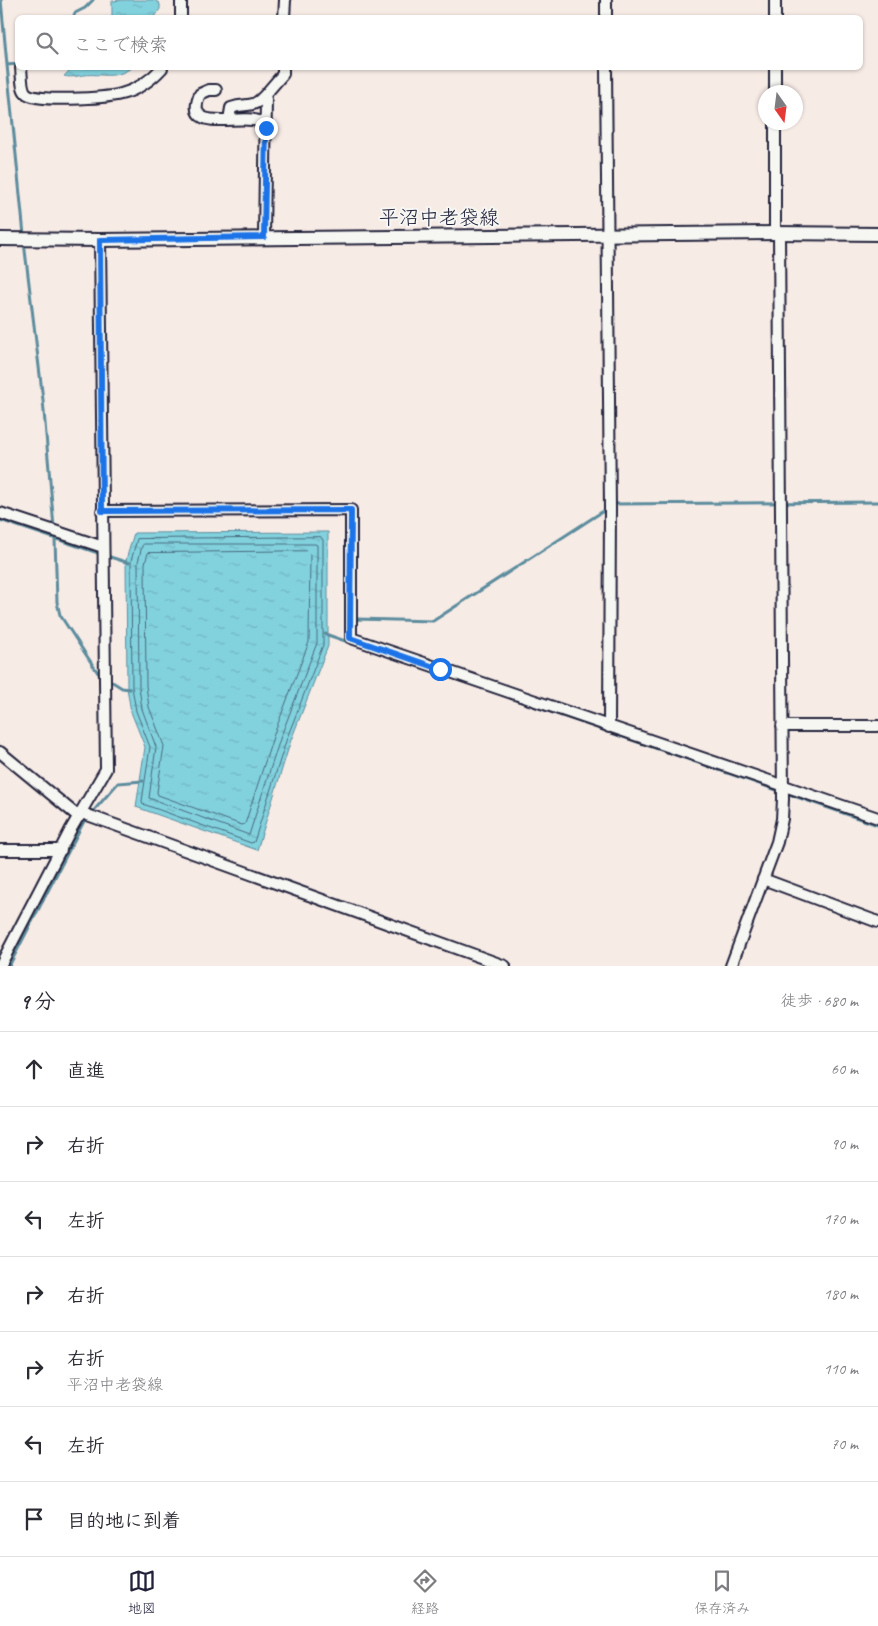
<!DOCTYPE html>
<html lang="ja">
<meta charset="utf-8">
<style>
body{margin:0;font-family:Caveat,"Klee One",sans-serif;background:#f2f2f3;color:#2b2b33}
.compass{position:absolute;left:758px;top:85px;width:45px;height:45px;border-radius:50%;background:#fff;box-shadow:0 1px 4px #0004;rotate:166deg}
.stop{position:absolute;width:15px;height:15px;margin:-11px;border:4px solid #1a73e8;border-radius:50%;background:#fff}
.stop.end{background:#1a73e8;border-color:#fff;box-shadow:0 1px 5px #0008}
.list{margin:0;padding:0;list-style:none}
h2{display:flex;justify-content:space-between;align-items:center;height:65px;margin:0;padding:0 20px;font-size:21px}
h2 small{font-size:16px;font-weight:400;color:#7c7c81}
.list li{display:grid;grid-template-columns:32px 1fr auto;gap:15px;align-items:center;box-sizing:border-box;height:75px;padding:0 20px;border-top:1px solid #e1e1e2}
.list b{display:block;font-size:19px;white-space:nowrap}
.list p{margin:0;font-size:16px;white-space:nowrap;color:#7c7c81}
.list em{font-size:16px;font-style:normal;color:#7c7c81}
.icon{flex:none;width:28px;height:28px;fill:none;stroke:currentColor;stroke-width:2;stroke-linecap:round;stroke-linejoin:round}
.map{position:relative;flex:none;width:878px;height:966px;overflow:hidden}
.search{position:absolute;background:#fff;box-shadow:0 1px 4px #0004;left:15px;right:15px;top:15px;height:55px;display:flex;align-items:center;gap:12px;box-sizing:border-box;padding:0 18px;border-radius:8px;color:#7c7c81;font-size:19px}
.sheet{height:590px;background:#fff}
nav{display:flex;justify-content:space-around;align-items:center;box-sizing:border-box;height:70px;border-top:1px solid #e1e1e2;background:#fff;font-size:14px;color:#7c7c81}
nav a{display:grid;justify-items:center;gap:2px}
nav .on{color:#22223b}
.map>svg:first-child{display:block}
.water{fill:url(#water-ripples);stroke:#5c8c9d}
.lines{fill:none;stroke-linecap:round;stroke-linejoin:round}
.shore{stroke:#48687c;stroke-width:1}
.stream{stroke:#5c8c9d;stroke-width:3}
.minor-casing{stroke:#22223b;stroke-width:14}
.major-casing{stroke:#22223b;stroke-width:16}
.minor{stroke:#f6f6f2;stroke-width:10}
.major{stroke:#f6f6f2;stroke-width:12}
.route{stroke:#1a73e8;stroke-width:6}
.labels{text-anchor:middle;stroke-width:4;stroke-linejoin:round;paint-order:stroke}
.street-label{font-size:20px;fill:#22223b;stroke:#f6f6f2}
</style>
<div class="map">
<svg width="878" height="966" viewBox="0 0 878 966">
<defs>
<pattern id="water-ripples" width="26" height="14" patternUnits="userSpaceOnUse" patternTransform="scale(1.25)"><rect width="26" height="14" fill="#82d2de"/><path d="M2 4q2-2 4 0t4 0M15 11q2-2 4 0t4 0" fill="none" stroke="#70b4bf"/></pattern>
</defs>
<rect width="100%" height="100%" fill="#f7ebe6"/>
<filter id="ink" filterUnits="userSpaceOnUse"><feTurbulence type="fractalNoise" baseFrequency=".02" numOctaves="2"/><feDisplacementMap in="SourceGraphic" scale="10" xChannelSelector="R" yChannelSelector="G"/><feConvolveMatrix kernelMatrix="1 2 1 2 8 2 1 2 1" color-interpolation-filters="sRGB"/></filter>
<g filter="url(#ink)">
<path class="water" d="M126,0H155L160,4V9L154,17H112V1Z
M72,68H131C114,80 102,73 84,75C77,76 71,78 64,76Z
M328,532V646L291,740L257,850L136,807L145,747L131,712L127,688L126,560L134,533Z"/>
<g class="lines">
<path class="shore" d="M321,537L323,540V645L287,738L254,842L251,843L143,804L142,801L150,747L136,711L132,687L131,561L137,539Z
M144,544H315L317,545V643L281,736L249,835L149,798L156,747L142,709L139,687L138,562L142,546Z
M307,551L310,554L309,642L274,734L245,824L242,825L158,795L157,792L164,746L149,707L146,686L145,563L148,553Z"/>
<path class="stream" d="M1,0L7,65
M73,18L75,13L85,8L93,0
M18,64L7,65L24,235
M24,242L43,400L55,539L57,602L60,615L98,673L122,688L130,689
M613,504L878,502
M0,520L101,554
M107,556L129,563
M325,634L878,825
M356,637V619L433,621L608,508
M9,966L83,823L118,783L143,781"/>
<g class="minor-casing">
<path id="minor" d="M181,0V18
M606,0V18
M284,18L285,0
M775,18V0
M21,68C22,75 21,88 26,93C35,103 106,98 121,94C137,90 151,80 162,68
M606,68L610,508L609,727
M216,90H209L200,94C182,136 243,112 260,122C261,123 265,127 266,128
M775,92V68
M229,120L231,108C247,102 251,110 264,96
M775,233V122
M264,237L266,99L264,96L283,74V68
M102,511L351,510V638L878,818
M0,513L103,547
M782,726H878
M0,752L79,817
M82,813L505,966
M0,850H61
M763,879L878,922
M0,966L71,829L106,769L100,240
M731,966L777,842L782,819L783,799L779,233"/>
</g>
<g class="major-casing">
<path id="major" d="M0,239L100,240L775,233L878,234"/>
</g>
<use href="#minor" class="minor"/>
<use href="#major" class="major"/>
</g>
</g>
<g class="lines" filter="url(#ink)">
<path class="route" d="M266,128L264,237L100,240L102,511L351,510L350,638L440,669"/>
</g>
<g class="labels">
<g class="street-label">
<text x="439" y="224">平沼中老袋線</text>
</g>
</g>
</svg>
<svg class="compass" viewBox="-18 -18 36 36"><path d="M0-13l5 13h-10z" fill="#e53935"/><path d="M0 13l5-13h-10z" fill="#7c7c81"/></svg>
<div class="stop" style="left:440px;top:669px"></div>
<div class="stop end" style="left:266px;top:128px"></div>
<div class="search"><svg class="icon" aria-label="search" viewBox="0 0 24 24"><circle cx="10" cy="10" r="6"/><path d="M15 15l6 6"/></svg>ここで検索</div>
</div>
<section class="sheet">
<h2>9 分<small>徒歩 · 680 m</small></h2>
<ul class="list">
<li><svg class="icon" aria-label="ahead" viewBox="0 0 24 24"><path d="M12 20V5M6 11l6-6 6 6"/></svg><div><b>直進</b></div><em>60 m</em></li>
<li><svg class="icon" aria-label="right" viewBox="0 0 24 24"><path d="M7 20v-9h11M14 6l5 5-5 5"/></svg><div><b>右折</b></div><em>90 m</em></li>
<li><svg class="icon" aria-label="left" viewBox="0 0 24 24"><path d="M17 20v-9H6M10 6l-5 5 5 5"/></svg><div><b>左折</b></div><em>170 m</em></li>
<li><svg class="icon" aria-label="right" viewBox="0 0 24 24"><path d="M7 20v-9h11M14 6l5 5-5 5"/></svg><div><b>右折</b></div><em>180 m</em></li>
<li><svg class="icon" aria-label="right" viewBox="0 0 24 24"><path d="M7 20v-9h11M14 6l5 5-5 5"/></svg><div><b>右折</b><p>平沼中老袋線</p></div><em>110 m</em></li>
<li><svg class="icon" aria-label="left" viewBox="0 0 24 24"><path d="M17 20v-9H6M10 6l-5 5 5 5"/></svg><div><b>左折</b></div><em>70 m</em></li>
<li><svg class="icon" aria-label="arrive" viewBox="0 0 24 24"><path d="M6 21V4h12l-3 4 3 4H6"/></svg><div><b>目的地に到着</b></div></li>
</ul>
</section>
<nav>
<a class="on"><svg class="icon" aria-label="map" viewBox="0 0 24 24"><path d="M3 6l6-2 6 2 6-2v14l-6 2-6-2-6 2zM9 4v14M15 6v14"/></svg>地図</a>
<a><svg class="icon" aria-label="directions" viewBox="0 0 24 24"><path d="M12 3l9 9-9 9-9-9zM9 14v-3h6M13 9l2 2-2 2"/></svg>経路</a>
<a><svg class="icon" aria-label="saved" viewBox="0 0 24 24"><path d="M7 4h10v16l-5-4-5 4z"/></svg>保存済み</a>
</nav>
